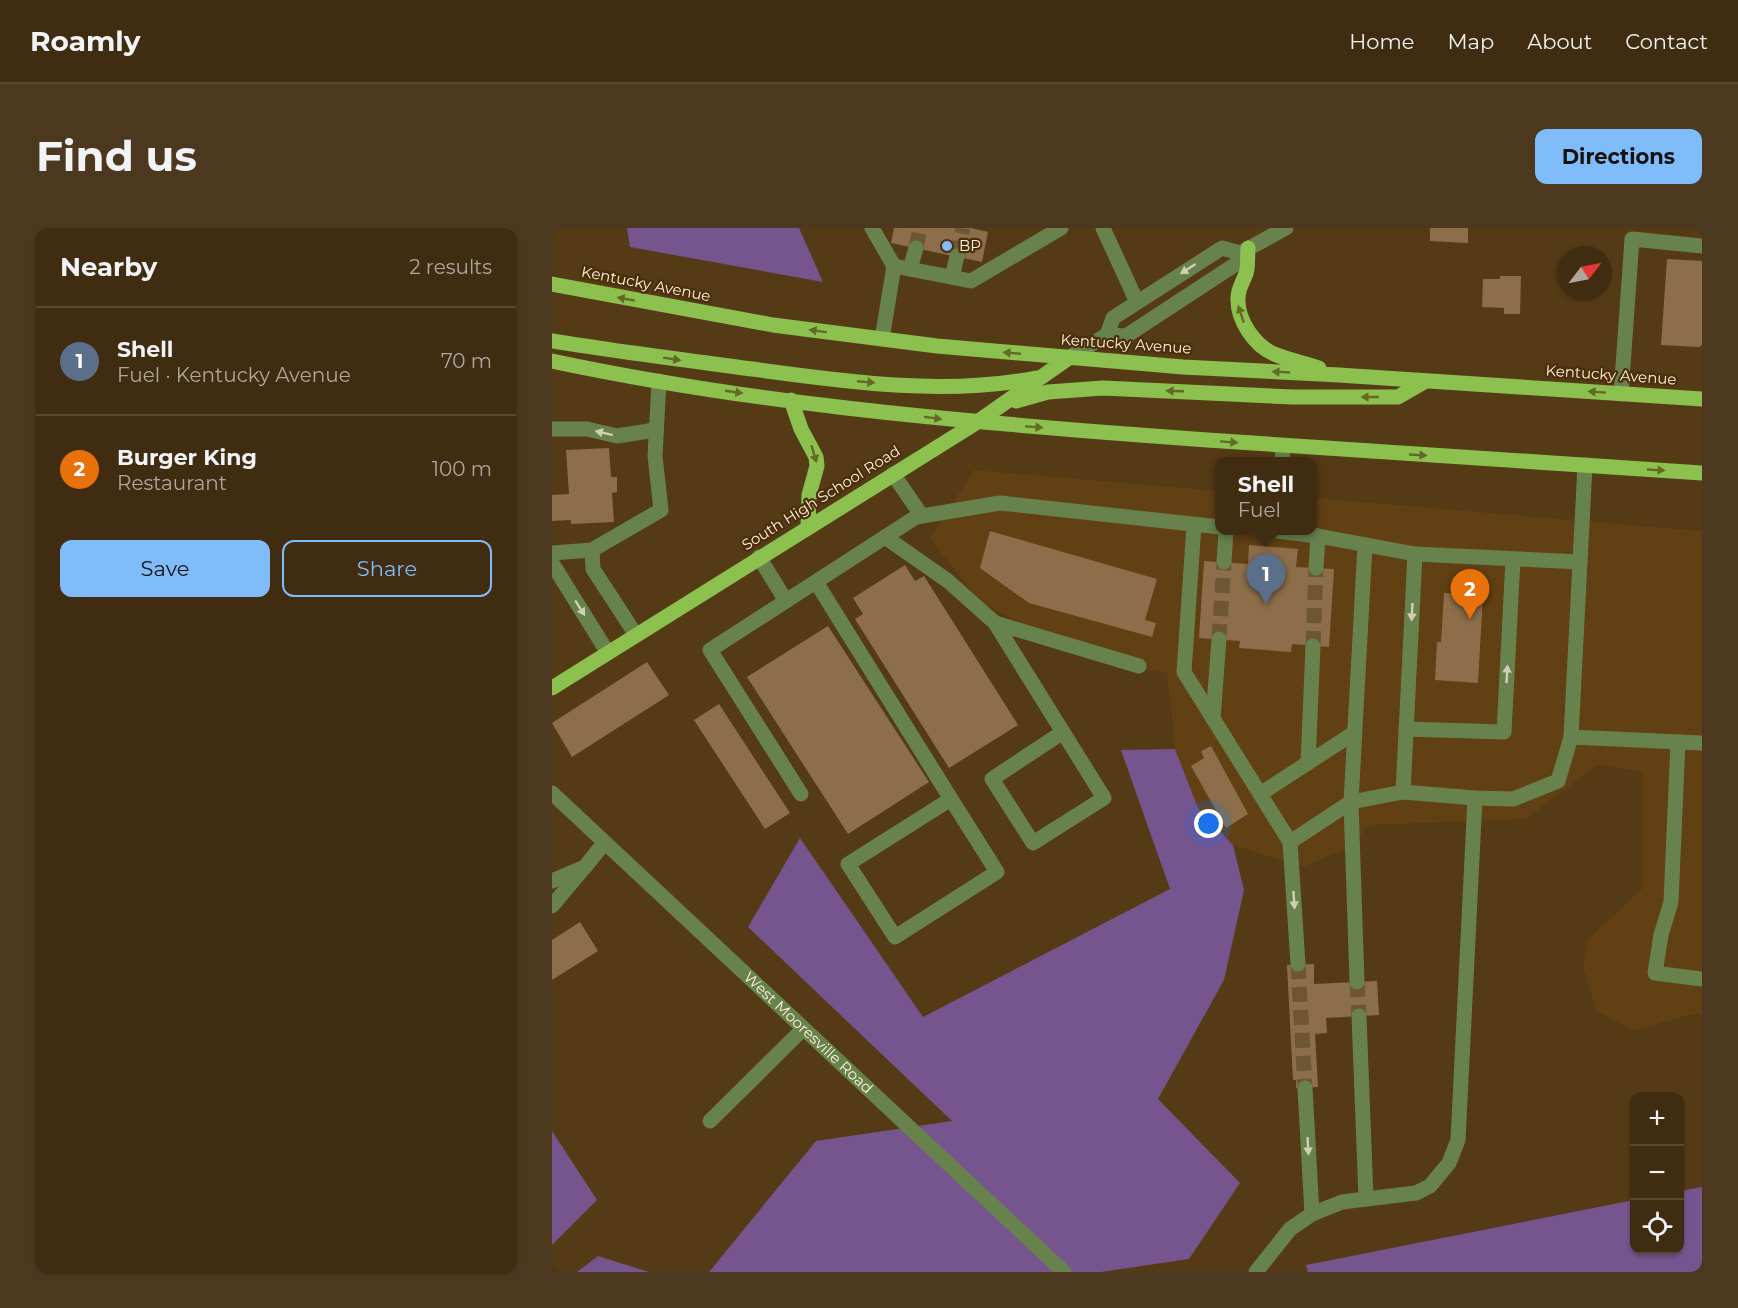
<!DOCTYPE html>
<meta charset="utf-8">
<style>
body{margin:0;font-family:Montserrat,sans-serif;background:#4b381e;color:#f1f3f6}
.controls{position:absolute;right:18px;bottom:18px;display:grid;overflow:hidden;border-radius:12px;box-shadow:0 2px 4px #0004}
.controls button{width:54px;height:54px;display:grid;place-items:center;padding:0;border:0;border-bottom:2px solid #594830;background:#402c10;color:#f1f3f6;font:30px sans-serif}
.compass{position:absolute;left:1006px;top:18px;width:54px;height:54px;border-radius:50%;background:#402c10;box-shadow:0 2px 4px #0004;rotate:58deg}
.you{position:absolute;left:657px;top:596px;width:21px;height:21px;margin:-15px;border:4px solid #fff;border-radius:50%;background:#1a73e8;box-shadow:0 0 0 9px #1a73e833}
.badge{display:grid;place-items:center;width:39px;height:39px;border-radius:50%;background:#81bcfa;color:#fff;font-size:20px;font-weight:700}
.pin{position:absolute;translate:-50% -50px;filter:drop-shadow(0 2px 3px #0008)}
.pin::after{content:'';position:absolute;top:32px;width:21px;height:18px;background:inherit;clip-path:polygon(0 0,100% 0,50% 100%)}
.popup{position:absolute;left:663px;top:229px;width:102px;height:78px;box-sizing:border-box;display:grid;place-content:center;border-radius:12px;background:#402c10;filter:drop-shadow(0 2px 4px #0005);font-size:20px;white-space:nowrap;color:#aea79f}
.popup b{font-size:22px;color:#f1f3f6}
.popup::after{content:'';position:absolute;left:50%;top:100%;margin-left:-12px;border:12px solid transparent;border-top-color:#402c10}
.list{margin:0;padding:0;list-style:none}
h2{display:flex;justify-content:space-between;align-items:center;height:78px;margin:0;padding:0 24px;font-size:26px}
h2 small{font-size:20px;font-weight:400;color:#aea79f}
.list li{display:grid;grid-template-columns:39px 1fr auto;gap:18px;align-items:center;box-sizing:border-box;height:108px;padding:0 24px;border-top:2px solid #594830}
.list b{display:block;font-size:22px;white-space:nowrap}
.list p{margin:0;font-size:20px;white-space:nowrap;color:#aea79f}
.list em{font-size:20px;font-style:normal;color:#aea79f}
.actions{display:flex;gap:12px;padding:18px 24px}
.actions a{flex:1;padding:14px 0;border:2px solid #81bcfa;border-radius:12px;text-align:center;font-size:21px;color:#81bcfa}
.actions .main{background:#81bcfa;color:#111}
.icon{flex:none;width:33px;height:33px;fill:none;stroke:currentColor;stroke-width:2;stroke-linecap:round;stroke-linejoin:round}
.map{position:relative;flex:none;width:1150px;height:1044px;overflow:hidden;border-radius:12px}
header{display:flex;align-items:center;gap:36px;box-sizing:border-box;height:84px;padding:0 30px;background:#402c10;border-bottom:2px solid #594830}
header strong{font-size:28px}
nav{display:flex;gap:33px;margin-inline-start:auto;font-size:21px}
.intro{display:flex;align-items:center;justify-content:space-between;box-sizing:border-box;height:144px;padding:0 36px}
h1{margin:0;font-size:42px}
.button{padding:15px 27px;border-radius:12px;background:#81bcfa;color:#111;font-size:21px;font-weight:700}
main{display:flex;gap:36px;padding:0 36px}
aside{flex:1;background:#402c10;border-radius:12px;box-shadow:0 2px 4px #0004}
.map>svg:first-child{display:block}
.built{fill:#614014}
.green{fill:#76548e}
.building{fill:#8d6e4a}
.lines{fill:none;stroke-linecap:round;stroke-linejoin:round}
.minor-tunnel{stroke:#6e5534;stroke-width:15;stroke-dasharray:15 8;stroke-linecap:butt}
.minor{stroke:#67824d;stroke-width:15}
.major{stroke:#8cc14f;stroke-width:15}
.oneway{fill:#d1cfb4}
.oneway2{fill:#646925}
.poi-dot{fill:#81bcfa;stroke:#4a2f09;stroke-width:2}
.labels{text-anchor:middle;stroke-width:4.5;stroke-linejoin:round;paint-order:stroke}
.poi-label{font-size:15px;fill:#fef0e0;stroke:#4a2f09;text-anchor:start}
.street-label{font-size:15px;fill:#fef0e0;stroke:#4a2f09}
</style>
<header>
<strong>Roamly</strong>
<nav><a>Home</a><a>Map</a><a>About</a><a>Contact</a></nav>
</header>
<div class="intro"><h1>Find us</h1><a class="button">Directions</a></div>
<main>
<aside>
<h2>Nearby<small>2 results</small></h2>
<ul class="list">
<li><span class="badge" style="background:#5c6f8a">1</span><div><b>Shell</b><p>Fuel · Kentucky Avenue</p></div><em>70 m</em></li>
<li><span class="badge" style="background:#e8710a">2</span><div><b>Burger King</b><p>Restaurant</p></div><em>100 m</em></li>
</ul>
<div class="actions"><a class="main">Save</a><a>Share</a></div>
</aside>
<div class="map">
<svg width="1150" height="1044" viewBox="0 0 1150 1044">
<rect width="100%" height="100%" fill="#553a16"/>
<path class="built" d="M422,242L667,263L668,302H760L761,270L1150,303V786H1141L1081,803L1045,783L1031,739L1036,711L1090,661V544L1045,537L974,591L818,597L796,620L750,639L681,617L646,580L623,521L615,445L536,432L428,373L378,311Z"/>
<path class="green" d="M75,0H247L271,54L78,19Z
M623,521L646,580L681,617L692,662L672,752L606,871L688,955L637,1031L549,1044H157L264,913L400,893L196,699L248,610L371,789L618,661L569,522Z
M0,903L45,972L0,1017Z
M1150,959V1044H756L754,1037L1082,972V1022H1128V963Z
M46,1028L97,1044H25Z"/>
<path class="building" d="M342,0H419L436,4L430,34L339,15Z
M878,0H916V15L878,13Z
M1115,31L1150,33V117L1147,119L1109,117Z
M948,48H969L968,86H952V80L930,79L931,51H948Z
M57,220L59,249H65V264L60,265L62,294L19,296V292L0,293V267L17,266L14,222Z
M438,303L605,351L593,392L604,395L600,409L477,375L428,340Z
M697,317L746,321L744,339L782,341L777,419L740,416L739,424L687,420L688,413L647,410L652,333L696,336Z
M353,337L363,353L372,348L466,497L397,540L303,391L311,386L301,370Z
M892,365L931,367L926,455L883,452L885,414H889Z
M276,398L377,554L296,606L195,449Z
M95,434L117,467L20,529L0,495Z
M167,476L238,585L213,601L142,492Z
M659,518L696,586L674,600L639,538L652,530L649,523Z
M28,694L46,723L0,752V712Z
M762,736V756L825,753L827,787L774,790L775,805L763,806L766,859L744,860V852H741L735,737Z"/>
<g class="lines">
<path class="minor-tunnel" d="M364,20L368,0
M405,28L411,0
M667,411L672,334
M761,418L764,340
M746,736L753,860
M805,754L807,788"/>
<g class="minor">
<path d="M320,0L342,38L330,111"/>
<path d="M551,0L585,74"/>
<path d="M342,38L419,53L509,0"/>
<path d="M358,41L364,20"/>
<path d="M400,49L405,28"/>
<path d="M555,107L561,90L670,20L688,25"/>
<path d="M518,129L555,107L574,108L684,36L688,25L734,0"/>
<path d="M1069,166L1080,11L1150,18"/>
<path d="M0,201H35L65,208L103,202"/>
<path d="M730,234L731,218"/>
<path d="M1033,237L1019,509L1150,515"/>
<path d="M341,246L370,288"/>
<path d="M642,297L632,444L738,614L799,574L851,564L923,570L961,571L1006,553L1019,509"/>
<path d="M717,302L766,308L863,326L1028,334"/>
<path d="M333,309L396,353L443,395L552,570L481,615L440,551L511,504"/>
<path d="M40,322L41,341L84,407"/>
<path d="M0,325L40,322L109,282L103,228L107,153"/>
<path d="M207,329L234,373L364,289L448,275L668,299"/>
<path d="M672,334L674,302"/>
<path d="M0,335L56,425"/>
<path d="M764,340L766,308"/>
<path d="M264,354L399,571L296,636L343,709L445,644L399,571"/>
<path d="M234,373L158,422L249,566"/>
<path d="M443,395L587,438"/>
<path d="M661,491L667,411"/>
<path d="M854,501L952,504L961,331"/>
<path d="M1126,514L1119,674L1109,707L1103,745L1150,751"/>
<path d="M756,535L761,418"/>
<path d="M851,564L863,326"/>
<path id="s1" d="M0,565L512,1044"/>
<path d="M708,566L802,505"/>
<path d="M738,614L746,736"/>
<path d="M0,653L33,639L52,615"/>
<path d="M0,678L31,641"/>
<path d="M805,754L799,574L813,317"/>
<path d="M807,788L814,970"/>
<path d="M753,860L760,986"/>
<path d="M158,893L251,801"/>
<path d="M704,1044L738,1001L760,986L790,974L864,965L878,958L897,935L906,912L923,570"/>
</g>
<path class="major" d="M696,20C695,29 697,41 693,48C690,56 686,61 686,70C685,92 702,117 722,126C737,132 752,135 767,140
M0,56L221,97L385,118L631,139L787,147L1150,171
M0,113C61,123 123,131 185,139C283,152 386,169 484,150
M0,133C193,174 391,192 588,207C775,221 962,233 1150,245
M239,172L249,201L264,229L265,238L257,267L256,298
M464,173L496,164L551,160L741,169H846L872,154
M0,460L424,195L518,129"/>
</g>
<defs><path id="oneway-solid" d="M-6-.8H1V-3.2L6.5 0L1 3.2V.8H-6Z" transform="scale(1.5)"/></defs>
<g class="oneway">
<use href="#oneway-solid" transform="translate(636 41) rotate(147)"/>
<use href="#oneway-solid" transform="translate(52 205) rotate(-166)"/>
<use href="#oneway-solid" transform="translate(28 380) rotate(58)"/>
<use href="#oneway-solid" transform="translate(860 384) rotate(93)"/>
<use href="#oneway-solid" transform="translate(955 446) rotate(-87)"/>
<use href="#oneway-solid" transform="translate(742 672) rotate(86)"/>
<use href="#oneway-solid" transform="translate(756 918) rotate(87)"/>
</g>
<g class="oneway2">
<use href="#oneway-solid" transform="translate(74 71) rotate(-170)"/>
<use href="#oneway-solid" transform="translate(689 86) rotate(-108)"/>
<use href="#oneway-solid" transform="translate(266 103) rotate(-173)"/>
<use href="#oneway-solid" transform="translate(460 125) rotate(-175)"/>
<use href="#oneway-solid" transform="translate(120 131) rotate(9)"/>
<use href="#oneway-solid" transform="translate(729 144) rotate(-177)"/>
<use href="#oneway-solid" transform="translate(314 154) rotate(5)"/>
<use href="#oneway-solid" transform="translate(623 163) rotate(-178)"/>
<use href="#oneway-solid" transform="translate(182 164) rotate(8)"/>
<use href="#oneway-solid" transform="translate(1045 164) rotate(-176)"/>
<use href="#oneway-solid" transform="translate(818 169) rotate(-180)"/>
<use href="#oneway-solid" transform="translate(381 190) rotate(7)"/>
<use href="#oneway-solid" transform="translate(482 199) rotate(4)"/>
<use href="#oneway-solid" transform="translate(677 214) rotate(4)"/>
<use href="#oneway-solid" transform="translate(262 226) rotate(74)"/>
<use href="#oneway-solid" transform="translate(866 227) rotate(3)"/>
<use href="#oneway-solid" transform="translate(1104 242) rotate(3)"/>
</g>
<circle class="poi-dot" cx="395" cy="18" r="6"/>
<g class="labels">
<g class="poi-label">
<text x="407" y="23">BP</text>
</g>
<g class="street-label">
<text transform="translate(94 56) rotate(11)" y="5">Kentucky Avenue</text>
<text transform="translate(574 116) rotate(4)" y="5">Kentucky Avenue</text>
<text transform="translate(1059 147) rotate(4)" y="5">Kentucky Avenue</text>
<text transform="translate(269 270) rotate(-32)" y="5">South High School Road</text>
<text dy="5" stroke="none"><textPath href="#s1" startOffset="351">West Mooresville Road</textPath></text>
</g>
</g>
</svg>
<div class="controls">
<button>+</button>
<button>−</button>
<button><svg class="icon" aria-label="locate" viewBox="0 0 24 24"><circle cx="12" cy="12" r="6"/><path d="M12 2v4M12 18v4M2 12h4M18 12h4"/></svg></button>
</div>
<svg class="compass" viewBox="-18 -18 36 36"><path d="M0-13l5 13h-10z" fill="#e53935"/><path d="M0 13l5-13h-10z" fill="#aea79f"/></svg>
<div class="you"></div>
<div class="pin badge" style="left:714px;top:376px;background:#5c6f8a">1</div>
<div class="popup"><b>Shell</b>Fuel</div>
<div class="pin badge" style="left:918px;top:391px;background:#e8710a">2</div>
</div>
</main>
